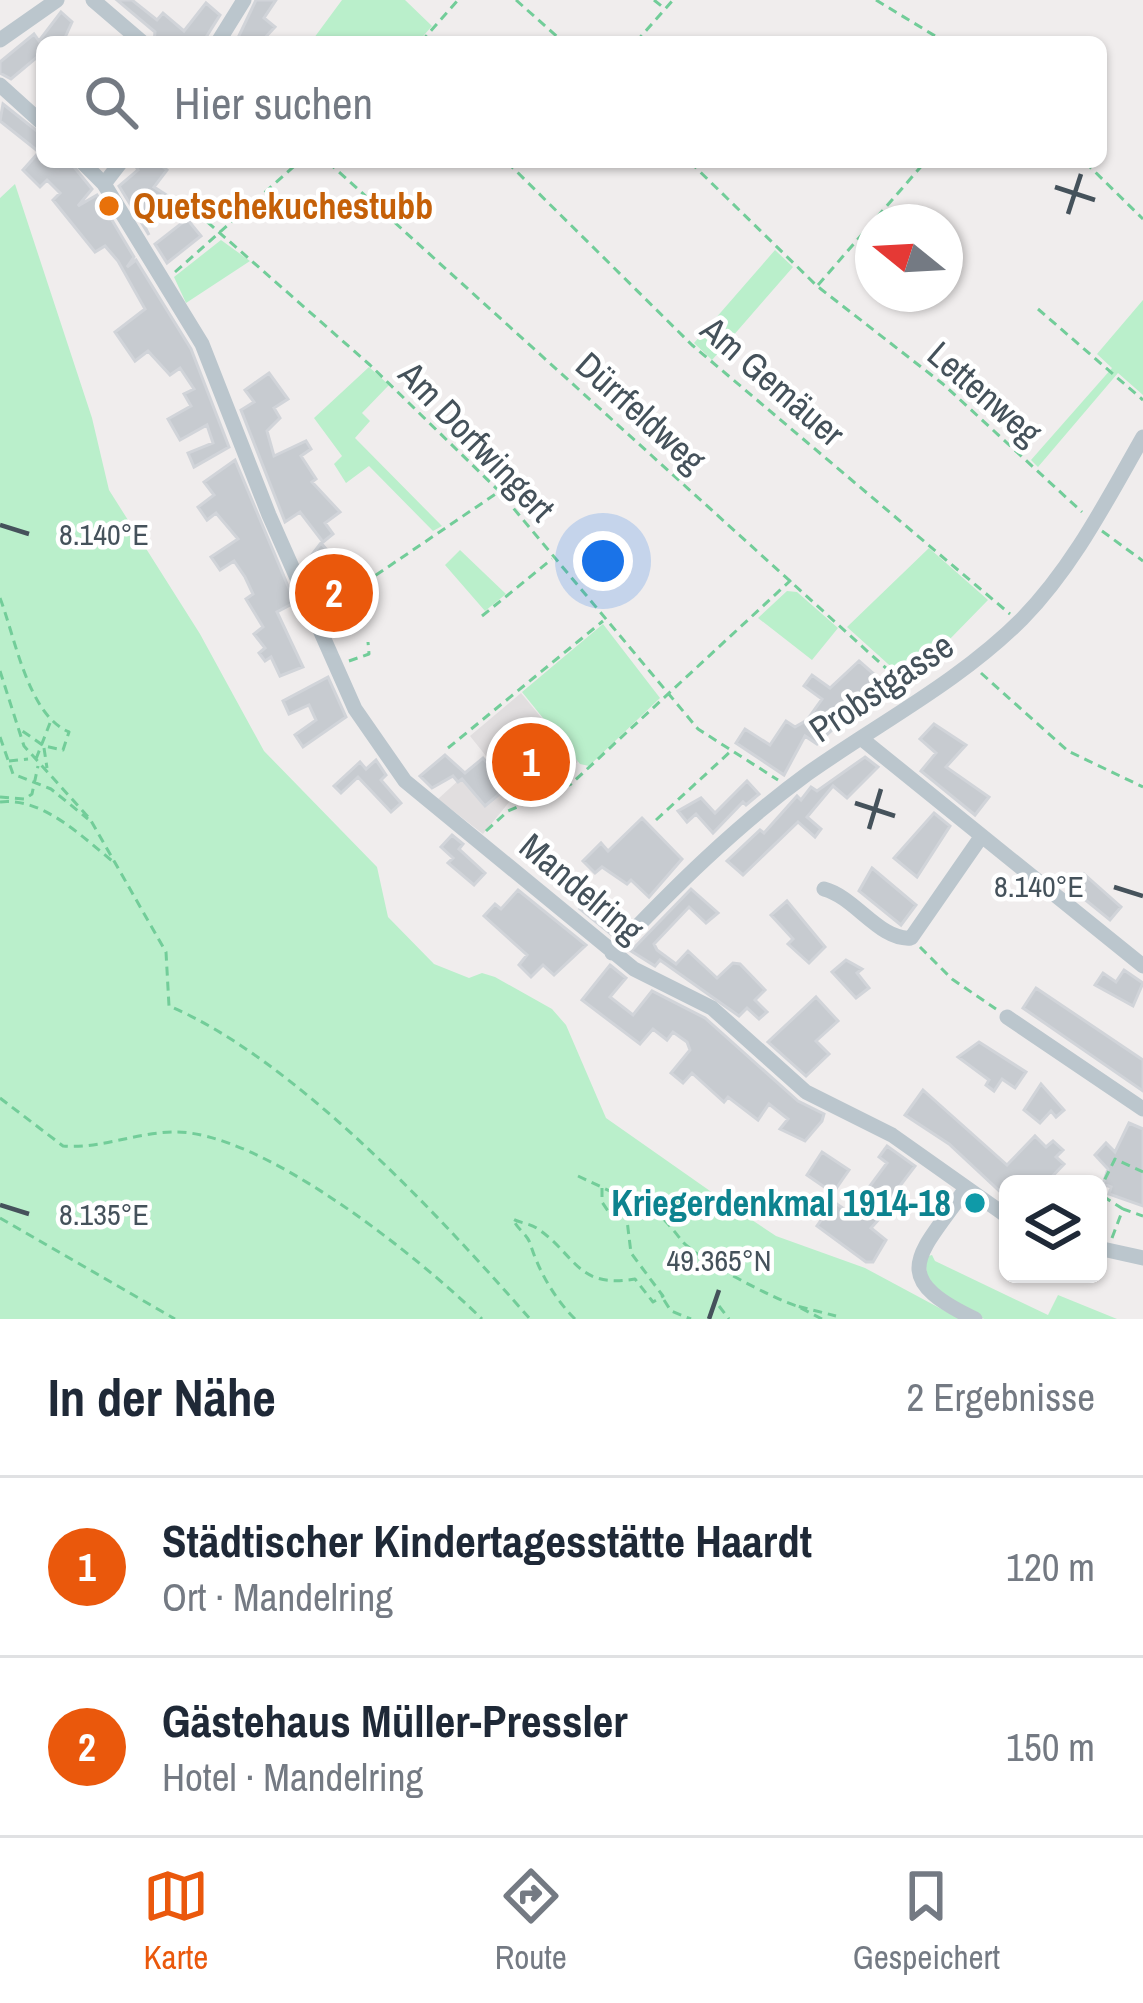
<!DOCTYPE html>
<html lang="de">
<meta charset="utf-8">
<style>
body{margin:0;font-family:"Archivo Narrow",sans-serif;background:#f2f2f3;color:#1f2937}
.controls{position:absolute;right:36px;bottom:36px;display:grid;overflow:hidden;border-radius:18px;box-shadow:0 3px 9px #0004}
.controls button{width:108px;height:108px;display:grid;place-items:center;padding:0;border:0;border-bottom:3px solid #e0e1e3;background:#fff;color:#1f2937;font:60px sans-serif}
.compass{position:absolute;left:855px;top:204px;width:108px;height:108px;border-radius:50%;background:#fff;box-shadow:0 3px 9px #0004;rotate:288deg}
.you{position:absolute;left:603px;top:561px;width:42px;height:42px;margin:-30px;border:9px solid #fff;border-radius:50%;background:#1a73e8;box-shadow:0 0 0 18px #1a73e833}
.badge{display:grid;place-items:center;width:78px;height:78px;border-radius:50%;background:#ea580c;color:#fff;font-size:39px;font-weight:700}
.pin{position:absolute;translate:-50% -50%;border:6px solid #fff;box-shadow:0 3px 12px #0006}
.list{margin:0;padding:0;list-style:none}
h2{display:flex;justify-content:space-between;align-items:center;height:156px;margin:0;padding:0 48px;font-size:51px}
h2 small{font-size:39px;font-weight:400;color:#747a83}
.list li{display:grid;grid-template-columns:78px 1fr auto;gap:36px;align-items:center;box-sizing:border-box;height:180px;padding:0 48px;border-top:3px solid #e0e1e3}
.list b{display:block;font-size:45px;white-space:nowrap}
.list p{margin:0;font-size:39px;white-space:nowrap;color:#747a83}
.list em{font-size:39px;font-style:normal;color:#747a83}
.icon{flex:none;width:66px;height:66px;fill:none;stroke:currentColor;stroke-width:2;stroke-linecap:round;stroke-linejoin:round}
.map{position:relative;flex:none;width:1143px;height:1319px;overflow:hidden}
.search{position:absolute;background:#fff;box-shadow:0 3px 9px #0004;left:36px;right:36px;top:36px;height:132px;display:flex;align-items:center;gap:30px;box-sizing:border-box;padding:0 42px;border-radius:18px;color:#747a83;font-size:45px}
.sheet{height:516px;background:#fff}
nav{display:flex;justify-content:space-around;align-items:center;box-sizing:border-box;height:168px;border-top:3px solid #e0e1e3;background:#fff;font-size:33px;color:#747a83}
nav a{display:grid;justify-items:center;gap:6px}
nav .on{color:#ea580c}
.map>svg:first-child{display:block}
.education{fill:#e1dedf}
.green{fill:#baefcb}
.building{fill:#c7cbd0;stroke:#d1d4d9;stroke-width:3}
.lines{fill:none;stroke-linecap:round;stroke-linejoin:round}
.path{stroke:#72cd99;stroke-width:3;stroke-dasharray:9 6;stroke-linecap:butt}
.minor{stroke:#bbc6cd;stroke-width:15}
.ticks{fill:none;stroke:#45525b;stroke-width:4.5}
.food-dot{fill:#e8710a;stroke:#fff;stroke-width:4.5}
.culture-dot{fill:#0f9aa8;stroke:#fff;stroke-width:4.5}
.labels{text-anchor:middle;stroke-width:9;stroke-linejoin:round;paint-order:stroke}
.food-label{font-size:36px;font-weight:bold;fill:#c56008;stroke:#fff;text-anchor:start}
.street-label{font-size:36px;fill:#45525b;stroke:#fff}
.culture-label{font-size:36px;font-weight:bold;fill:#0d838f;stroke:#fff;text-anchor:end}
.ticks-label{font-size:30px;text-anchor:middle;fill:#45525b;stroke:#fff;stroke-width:9;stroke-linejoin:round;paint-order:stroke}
</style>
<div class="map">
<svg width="1143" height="1319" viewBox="0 0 1143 1319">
<rect width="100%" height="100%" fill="#f0eded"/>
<path class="education" d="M521,693L578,762L518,796L470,736Z
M483,758L515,795L483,834L438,799Z"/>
<path class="green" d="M342,0H405L432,26L418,42H311Z
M15,184L92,418L109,490L200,634L264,751L377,867L388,917L434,964L469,978L482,973L495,977L552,1009L566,1025L606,1118L740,1212L776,1236L865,1268L960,1319H0V198Z
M221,240L250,261L186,303L174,277Z
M775,250L793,267L712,360L694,343Z
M1143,300V395L1118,373L1038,467L1031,460L1112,368L1097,354Z
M369,367L389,385L362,413L370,421L355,438L442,526L433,531L369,466L346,483L334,464L342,456L314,418Z
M929,548L988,600L908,682L847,627Z
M460,550L506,594L485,611L445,565Z
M787,591L797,592L838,628L812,660L758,618Z
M603,624L660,698L589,766L580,764L522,692Z
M932,1255L935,1261L1048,1315L1058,1295L1117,1319H984L928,1286L925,1257Z"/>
<path class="building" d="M117,0H132L157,20L163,13L184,31L206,3L220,15L203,42H154L155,32Z
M256,0H276L264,18L275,27L261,42H236Z
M61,12L72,22L63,42H41L42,53L11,79L0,73V62L34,34L39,41Z
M3,104L42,135V162H70L92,189L78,206L97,195L134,257L127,267L136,260L191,349L229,447L194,467L188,453L213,443L207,425L180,440L168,419L191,406L184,394L194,389L180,368L170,375L148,351L135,361L115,332L145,309L118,261L105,246L95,252L53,200L60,193L47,180L40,187L23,170L39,152L0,121Z
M133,162H157L167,170L154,187L174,200L144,225L149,235L119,186L138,170Z
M187,219L201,236L167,263L155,244Z
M269,373L288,399L274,408L280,418L267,431L274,456L306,441L311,449L301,456L316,479L312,482L340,512L325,523L333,534L323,542L300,512L285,522L241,410L254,402L245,390Z
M235,460L304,624L292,604L277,612L303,667L280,676L271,657L265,661L259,653L265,648L254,634L263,627L246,599L253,594L245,577L234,561L220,570L211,557L238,539L216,513L207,520L198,507L214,495L204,482Z
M321,543L343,569L352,562L376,599L358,613L353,606L337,614L331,602L323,607L304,565Z
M859,661L883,682L817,744L805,736L784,775L736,743L745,729L770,745L786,721L795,727L807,720L822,699L804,686L812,675L830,688Z
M328,677L346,717L303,747L295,735L316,720L309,705L289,714L283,701Z
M934,724L966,745L946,767L989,797L975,815L921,771L936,753L920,739Z
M533,742L552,764L529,783L511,760Z
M445,755L465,773L483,758L508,787L485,806L462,779L458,782L453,776L432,788L420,776Z
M865,757L878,767L847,798L833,786L807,817L821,829L815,837L798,822L743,875L727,861L760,830L764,833L797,796L801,800L811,787L817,791Z
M376,760L386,775L381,780L401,803L391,812L358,777L341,793L334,786L360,762L366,769Z
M747,781L759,794L746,805L743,802L713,833L696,814L687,822L678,811L701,798L715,813Z
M934,813L950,826L917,877L894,858Z
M642,818L682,859L649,897L631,880L627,884L602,867L595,873L583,861L601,843L608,851Z
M452,835L463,844L459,849L485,873L474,885L448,863L453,858L441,847Z
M872,868L916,905L901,925L859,891Z
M1084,874L1121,907L1110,920L1072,889Z
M691,889L718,913L706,923L689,907L654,944L657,950L676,964L688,951L717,978L733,963L740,964L765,990L755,1000L767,1012L759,1019L747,1008L739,1016L660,960L655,966L631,951Z
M518,890L586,945L554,975L543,965L531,977L519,965L527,955L484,916L495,904L501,909Z
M593,896L611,914L616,908L623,914L612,935L580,909Z
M787,901L825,947L809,963L788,944L793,939L771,915Z
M846,960L862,969L857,973L869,988L856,998L832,972Z
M610,965L626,978L610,997L633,1015L652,991L705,1018L798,1101L824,1114L822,1121L805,1141L780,1129L788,1119L769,1104L758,1120L728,1097L724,1102L692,1073L683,1083L671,1073L690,1050L687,1042L673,1032L667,1040L653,1029L640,1044L582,1000Z
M1124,970L1143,983L1133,1006L1095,985L1103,973L1116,982Z
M1036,988L1143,1060V1091L1023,1008Z
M816,997L838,1021L816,1041L829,1054L806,1076L768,1042Z
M979,1042L1026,1072L1015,1088L1002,1079L994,1091L986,1085L989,1080L958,1057Z
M1041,1084L1064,1110L1056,1117L1051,1111L1040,1123L1024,1110Z
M923,1090L1007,1165L1035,1136L1046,1147L1053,1141L1063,1150L1056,1157L1064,1164L1045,1184H1008V1199L949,1144L905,1115Z
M1129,1123L1143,1129V1206L1109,1194L1111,1187L1103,1184L1108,1169L1095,1155L1106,1143L1115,1152Z
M887,1146L915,1166L896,1191L901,1195L871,1228L886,1240L873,1262H866L817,1226L834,1202L850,1213L887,1163L879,1157Z
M822,1152L849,1170L833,1193L807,1175Z"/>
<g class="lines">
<path class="path" d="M516,0L563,42
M654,0L665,9
M876,0L945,42
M421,42L458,0
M636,42L673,0
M328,162L909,689
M507,162L692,345L1010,614
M690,162L817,286L943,384L1082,512
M1085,162L1143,219
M196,212L370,365L499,491L698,729L778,780
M175,272L299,162
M818,285L925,162
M1038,309L1143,400
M1102,531L1143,561
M0,598C15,637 28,715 69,732L63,750L44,746L18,728
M326,609L497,493
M482,616L552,559
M349,661L369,654L368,642
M0,671L24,746L90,819L166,952L169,1006C293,1058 441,1217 530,1319
M981,673L1068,751L1143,787
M0,737L13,774L51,789L88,819
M44,748L47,768
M448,748L603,621
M36,759L50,723
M9,761L28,759
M0,797L25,799L32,794L38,766
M0,802C44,797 83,838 116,864
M656,820L731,751
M486,831L508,811L571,784L791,580
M521,857H531L532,866
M920,947L952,979L996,1009
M0,1098L63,1146C100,1149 135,1133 172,1132C260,1129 420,1258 482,1319
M578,1176L612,1192L621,1206L643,1201C661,1215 668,1223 682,1241C696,1258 773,1299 797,1306
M1123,1209L1098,1193L1115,1159L1143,1172
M0,1218L175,1319
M1112,1238L1123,1209L1143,1216
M664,1300L671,1311L691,1319
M719,1306L729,1319
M575,1319C553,1297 538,1269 530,1243C527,1234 517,1229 513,1219C519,1223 530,1223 538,1229C576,1255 577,1289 635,1279L653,1302L663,1296L631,1253L626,1212L612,1217L602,1202V1188
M822,1319L797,1306L836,1316"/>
<path class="minor" d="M93,0L142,42
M0,40L57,0
M218,42L244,0
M0,85L42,123
M82,162L104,184L202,344L269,515L355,709L405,781L634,969L712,1008L806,1092L892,1135L1008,1217
M104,184L121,162
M862,739L1143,966
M824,889C855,897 880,941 911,938L981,837
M612,953C672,889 736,826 807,774C879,723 959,682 1022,619C1073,567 1107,500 1143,437
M1007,1017L1143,1109
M966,1188C921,1254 884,1276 975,1319
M1098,1248L1143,1258"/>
</g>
<path class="ticks" d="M1055,187L1095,200M1068,214L1081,174M0,525L29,534M855,803L895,816M869,829L881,789M1114,887L1143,896M0,1205L29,1214M709,1319L719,1290"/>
<circle class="food-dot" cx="109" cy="206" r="12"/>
<circle class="culture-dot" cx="975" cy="1203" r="12"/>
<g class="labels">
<g class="food-label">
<text x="133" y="219">Quetschekuchestubb</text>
</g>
<g class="street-label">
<text transform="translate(773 381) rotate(41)" y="13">Am Gemäuer</text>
<text transform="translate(985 393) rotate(41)" y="13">Lettenweg</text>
<text transform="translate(641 412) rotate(42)" y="13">Dürrfeldweg</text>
<text transform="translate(477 441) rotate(46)" y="13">Am Dorfwingert</text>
<text transform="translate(881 687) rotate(-34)" y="13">Probstgasse</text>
<text transform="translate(582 888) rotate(40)" y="13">Mandelring</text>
</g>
<g class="culture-label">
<text x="951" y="1216">Kriegerdenkmal 1914-18</text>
</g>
</g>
<g class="ticks-label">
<text x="104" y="545">8.140°E</text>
<text x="1039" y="897">8.140°E</text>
<text x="104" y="1225">8.135°E</text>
<text x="719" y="1271">49.365°N</text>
</g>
</svg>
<div class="controls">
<button><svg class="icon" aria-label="layers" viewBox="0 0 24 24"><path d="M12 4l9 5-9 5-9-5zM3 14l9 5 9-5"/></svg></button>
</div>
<svg class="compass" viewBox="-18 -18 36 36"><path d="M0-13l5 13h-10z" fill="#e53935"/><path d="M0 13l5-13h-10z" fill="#747a83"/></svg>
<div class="you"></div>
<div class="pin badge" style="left:531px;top:762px">1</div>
<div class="pin badge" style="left:334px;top:593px">2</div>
<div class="search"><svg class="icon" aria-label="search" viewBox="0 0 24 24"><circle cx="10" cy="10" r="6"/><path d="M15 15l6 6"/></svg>Hier suchen</div>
</div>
<section class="sheet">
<h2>In der Nähe<small>2 Ergebnisse</small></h2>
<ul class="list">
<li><span class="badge">1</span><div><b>Städtischer Kindertagesstätte Haardt</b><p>Ort · Mandelring</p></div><em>120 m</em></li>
<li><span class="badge">2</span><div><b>Gästehaus Müller-Pressler</b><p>Hotel · Mandelring</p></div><em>150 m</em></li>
</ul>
</section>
<nav>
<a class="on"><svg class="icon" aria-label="map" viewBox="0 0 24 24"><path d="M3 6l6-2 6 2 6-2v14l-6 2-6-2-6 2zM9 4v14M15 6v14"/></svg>Karte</a>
<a><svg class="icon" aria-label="directions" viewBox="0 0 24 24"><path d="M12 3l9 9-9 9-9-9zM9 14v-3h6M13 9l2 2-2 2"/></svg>Route</a>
<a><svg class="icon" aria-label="saved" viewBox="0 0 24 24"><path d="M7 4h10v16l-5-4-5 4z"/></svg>Gespeichert</a>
</nav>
